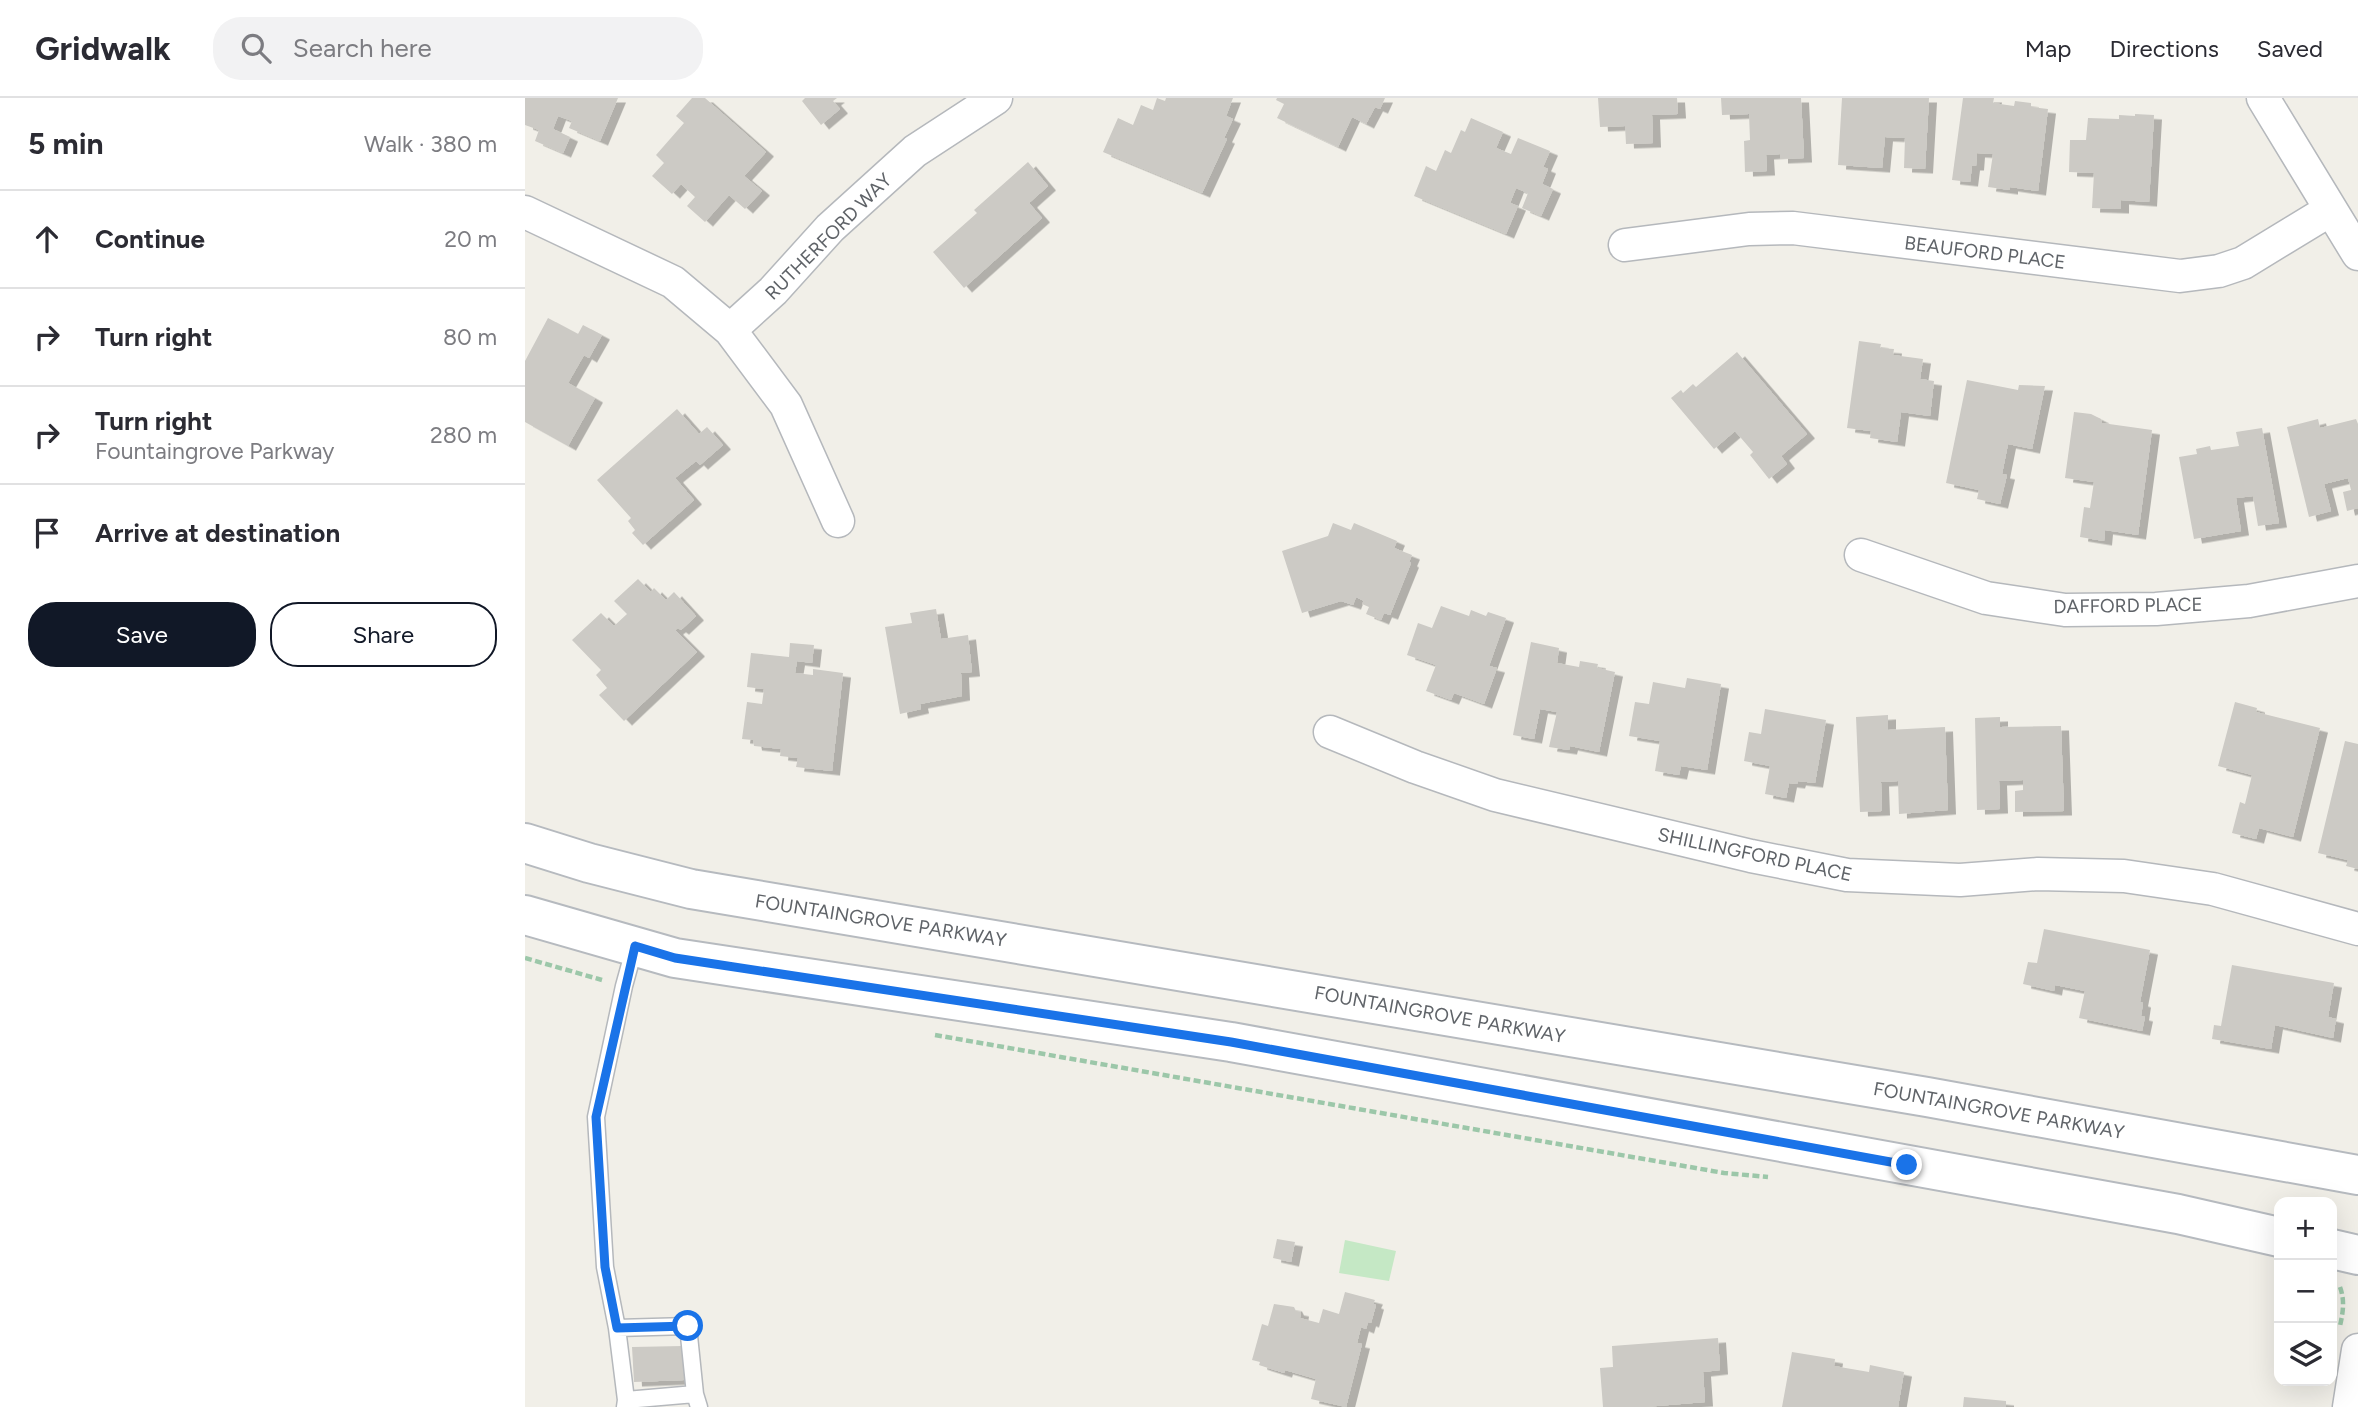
<!DOCTYPE html>
<meta charset="utf-8">
<style>
body{margin:0;font-family:Figtree,sans-serif;background:#f2f2f3;color:#2b2b33}
.controls{position:absolute;right:21px;bottom:21px;display:grid;overflow:hidden;border-radius:14px;box-shadow:0 7px 28px #0002}
.controls button{width:63px;height:63px;display:grid;place-items:center;padding:0;border:0;border-bottom:2px solid #e1e1e2;background:#fff;color:#2b2b33;font:35px sans-serif}
.stop{position:absolute;width:21px;height:21px;margin:-16px;border:5px solid #1a73e8;border-radius:50%;background:#fff}
.stop.end{background:#1a73e8;border-color:#fff;box-shadow:0 2px 7px #0008}
.list{margin:0;padding:0;list-style:none}
h2{display:flex;justify-content:space-between;align-items:center;height:91px;margin:0;padding:0 28px;font-size:30px}
h2 small{font-size:23px;font-weight:400;color:#7c7c81}
.list li{display:grid;grid-template-columns:46px 1fr auto;gap:21px;align-items:center;box-sizing:border-box;height:98px;padding:0 28px;border-top:2px solid #e1e1e2}
.list b{display:block;font-size:26px;white-space:nowrap}
.list p{margin:0;font-size:23px;white-space:nowrap;color:#7c7c81}
.list em{font-size:23px;font-style:normal;color:#7c7c81}
.actions{display:flex;gap:14px;padding:21px 28px}
.actions a{flex:1;padding:16px 0;border:2px solid #111827;border-radius:28px;text-align:center;font-size:24px;color:#111827}
.actions .main{background:#111827;color:#fff}
.icon{flex:none;width:38px;height:38px;fill:none;stroke:currentColor;stroke-width:2;stroke-linecap:round;stroke-linejoin:round}
.map{position:relative;flex:none;width:1833px;height:1309px;overflow:hidden}
header{display:flex;align-items:center;gap:42px;box-sizing:border-box;height:98px;padding:0 35px;background:#fff;border-bottom:2px solid #e1e1e2}
header strong{font-size:33px}
nav{display:flex;gap:38px;margin-inline-start:auto;font-size:24px}
.search{width:490px;height:63px;background:#f2f2f3;display:flex;align-items:center;gap:18px;box-sizing:border-box;padding:0 24px;border-radius:28px;color:#7c7c81;font-size:26px}
main{display:flex}
aside{flex:1;background:#fff}
.map>svg:first-child{display:block}
.green{fill:#c5e8c5}
.building{fill:#cccac5;filter:url(#shadow)}
.lines{fill:none;stroke-linecap:round;stroke-linejoin:round}
.service-casing{stroke:#b5b8bc;stroke-width:19}
.minor-casing{stroke:#b5b8bc;stroke-width:35}
.secondary-casing{stroke:#b6babf;stroke-width:42}
.path{stroke:#9cc7a9;stroke-width:4.5;stroke-dasharray:7 3.5;stroke-linecap:butt}
.service{stroke:#fff;stroke-width:16}
.minor{stroke:#fff;stroke-width:32}
.secondary{stroke:#fff;stroke-width:38}
.route{stroke:#1a73e8;stroke-width:9}
.labels{text-anchor:middle;stroke-width:5;stroke-linejoin:round;paint-order:stroke}
.street-label{font-size:19px;fill:#5f6368;stroke:#fff}
</style>
<header>
<strong>Gridwalk</strong>
<div class="search"><svg class="icon" aria-label="search" viewBox="0 0 24 24"><circle cx="10" cy="10" r="6"/><path d="M15 15l6 6"/></svg>Search here</div>
<nav><a>Map</a><a>Directions</a><a>Saved</a></nav>
</header>
<main>
<aside>
<h2>5 min<small>Walk · 380 m</small></h2>
<ul class="list">
<li><svg class="icon" aria-label="ahead" viewBox="0 0 24 24"><path d="M12 20V5M6 11l6-6 6 6"/></svg><div><b>Continue</b></div><em>20 m</em></li>
<li><svg class="icon" aria-label="right" viewBox="0 0 24 24"><path d="M7 20v-9h11M14 6l5 5-5 5"/></svg><div><b>Turn right</b></div><em>80 m</em></li>
<li><svg class="icon" aria-label="right" viewBox="0 0 24 24"><path d="M7 20v-9h11M14 6l5 5-5 5"/></svg><div><b>Turn right</b><p>Fountaingrove Parkway</p></div><em>280 m</em></li>
<li><svg class="icon" aria-label="arrive" viewBox="0 0 24 24"><path d="M6 21V4h12l-3 4 3 4H6"/></svg><div><b>Arrive at destination</b></div></li>
</ul>
<div class="actions"><a class="main">Save</a><a>Share</a></div>
</aside>
<div class="map">
<svg width="1833" height="1309" viewBox="0 0 1833 1309">
<defs>
<filter id="shadow"><feDropShadow dx="8" dy="4.5" stdDeviation="0" flood-color="#0004"/></filter>
</defs>
<rect width="100%" height="100%" fill="#f1efe8"/>
<path class="green" d="M820,1142L871,1153L864,1183L814,1175Z"/>
<path class="building" d="M0,0H93L75,43L44,30L47,23L33,18L28,31L45,39L38,55L10,43L14,32L0,27Z
M167,0H180L241,54L219,78L237,93L220,111L204,97L180,124L162,108L170,99L156,86L147,96L127,78L139,65L131,57L159,25L151,18Z
M280,0H312L308,3L315,11L296,27L277,3Z
M632,0L640,3L641,0H708L701,18L708,21L699,40L702,41L677,95L578,54L593,20L608,27L616,7L628,12Z
M752,0H860L855,11L850,9L841,26L827,19L813,49L752,20L759,6L751,2Z
M1073,0H1152L1153,16L1127,17L1128,45L1101,46L1100,28L1075,29Z
M1196,0H1276L1279,60L1255,61V56L1241,57L1242,73L1220,74L1219,43L1225,42L1224,16L1197,17Z
M1317,0H1404L1400,71L1379,70L1380,40L1360,39L1357,70L1313,67Z
M1438,0H1469L1468,5L1489,8L1490,3L1506,5V9L1523,11L1513,93L1485,89V92L1463,89L1468,56L1452,55L1451,68H1447L1445,84L1427,82Z
M1610,16L1629,17L1624,104L1596,102V111L1567,110L1569,75L1544,74L1545,42H1561L1563,20L1594,21V17L1610,18Z
M946,20L978,34L971,50L986,56L993,40L1025,53L1018,69L1023,71L1017,86L1028,91L1016,118L997,110L1003,95L991,90L985,105L993,108L981,136L889,98L901,68L911,73L920,52L926,55L936,32L940,34Z
M503,64L523,88L504,105L517,120L439,190L408,154L452,115L449,112Z
M23,220L53,236L58,227L77,237L64,260L59,257L43,285L70,300L43,348L0,324V263Z
M1334,243L1356,246L1355,250L1369,251L1368,257L1398,261L1395,281L1409,283L1405,318L1376,314L1372,344L1345,340L1346,333L1322,330Z
M1212,254L1282,336L1256,358L1262,366L1244,381L1225,357L1228,354L1210,333L1189,351L1146,300L1156,292L1158,295L1168,286L1171,289Z
M1442,282L1493,292L1494,287L1520,288L1507,351L1483,346L1477,376L1482,377L1475,406L1452,401L1454,392L1421,385Z
M152,311L174,336L182,329L198,347L175,367L171,363L150,380L169,402L118,447L107,435L110,432L103,423L106,420L72,382Z
M1549,314L1566,316L1576,321L1577,325L1627,332L1613,437L1580,432L1579,443L1555,439L1559,409L1565,410L1569,384L1540,380Z
M1793,321L1795,330L1831,321L1833,326V410L1822,413L1818,394L1826,392L1823,380L1799,386L1806,413L1784,419L1762,329Z
M1737,330L1754,425L1733,428L1728,398L1711,400L1716,433L1669,441L1654,359L1672,356L1671,351L1685,348L1686,352L1714,348L1711,334Z
M808,425L826,432L829,425L872,443L869,450L887,457L884,464L886,465L865,517L859,515L856,522L841,516L844,509L837,506L839,503L831,499L828,507L816,503L777,515L757,453L803,438Z
M113,481L126,494L129,490L141,502L149,494L171,518L156,532L153,530L150,532L172,554L99,623L74,597L82,590L71,577L76,572L47,542L76,515L89,528L102,516L89,503Z
M916,508L944,518L946,512L961,518L963,514L981,520L964,568L972,570L959,606L929,595L926,602L901,593L911,567L882,557L893,525L907,530Z
M411,511L416,541L443,537L447,574L436,575L437,598L395,606L396,611L375,616L360,529L387,525L385,515Z
M1006,544L1034,550L1032,565L1054,569L1055,563L1073,566L1072,570L1090,574L1074,654L1045,648L1044,652L1024,649L1032,614L1015,611L1009,641L988,637Z
M265,545L289,547L287,565L272,563L270,575L288,577V571L318,575L307,673L271,669L273,660L255,658L256,651L229,648L228,642L217,641L222,604L237,606L239,591L222,589L226,555L264,559Z
M1162,580L1196,586L1182,672L1156,668L1154,677L1130,673L1135,643L1104,638L1110,604L1124,606L1128,584L1160,590Z
M1710,604L1732,610L1731,614L1795,630L1768,739L1734,730L1731,741L1707,735L1715,704L1720,706L1727,677L1693,668Z
M1240,611L1301,622L1290,685L1273,683L1272,686L1264,685L1261,700L1240,696L1245,668L1219,663L1224,634L1236,636Z
M1363,617V632L1420,629L1423,712L1374,716L1373,683L1356,684L1357,713L1335,714L1331,619Z
M1475,619V629L1536,628L1539,713L1490,714V693L1498,692V682L1474,683L1475,711L1452,712L1450,620Z
M1820,643L1833,646V771L1821,768L1823,762L1793,755Z
M1519,831L1625,852L1615,904L1618,905L1616,918L1620,919L1617,933L1554,920L1560,893L1530,887L1529,893L1498,886L1503,864L1512,865Z
M1707,867L1809,885L1803,919L1811,921L1808,940L1750,927L1746,951L1687,941L1689,927L1696,928Z
M752,1141L770,1144L766,1164L748,1160Z
M820,1194L850,1202L848,1206L851,1207L846,1225L843,1224L841,1231L836,1229L832,1245L837,1246L821,1309L786,1301L791,1281L760,1272L759,1275L734,1267L735,1264L727,1262L737,1226L743,1228L749,1206L769,1209L771,1213L776,1214L775,1220L794,1225L798,1211L814,1216Z
M1193,1240L1195,1272L1178,1274L1180,1304L1120,1309H1078L1075,1270L1088,1269L1087,1248Z
M158,1248L159,1282L109,1284L107,1249Z
M1267,1254L1310,1261L1309,1268L1344,1274L1345,1267L1379,1274L1373,1309H1257Z
M1439,1299L1481,1303V1309H1438Z"/>
<g class="lines">
<g class="service-casing">
<path id="service" d="M92,1230L163,1228L170,1296
M101,1302L170,1296L174,1309
M100,1309L101,1302L92,1230L80,1169L71,1019L99,888L110,848"/>
</g>
<g class="minor-casing">
<path id="minor" d="M1738,0L1833,156
M0,114L148,184L205,232L261,307L313,423
M1100,147L1224,131L1268,130L1655,178L1694,173L1718,165L1805,112
M205,232L248,193L305,130L390,53L471,0
M1336,457L1461,500L1540,512L1631,511L1724,503L1833,483
M805,634L890,669L970,697L1226,758L1322,777L1435,782L1513,776L1599,778L1688,791L1833,831
M1824,1309L1833,1252"/>
</g>
<g class="secondary-casing">
<path id="secondary" d="M0,745L64,765L166,791L1402,999L1833,1077
M0,817L150,860L706,944L1653,1116L1754,1139
M1807,1151L1833,1157"/>
</g>
<path class="path" d="M0,860L77,882
M410,937L1199,1075L1243,1079
M1815,1189C1820,1203 1818,1214 1815,1228"/>
<use href="#service" class="service"/>
<use href="#minor" class="minor"/>
<use href="#secondary" class="secondary"/>
</g>
<g class="lines">
<path class="route" d="M163,1228L92,1230L80,1169L71,1019L110,848L150,860L706,944L1382,1067"/>
</g>
<g class="labels">
<g class="street-label">
<text transform="translate(303 138) rotate(-45)" y="7">RUTHERFORD WAY</text>
<text transform="translate(1460 154) rotate(7)" y="7">BEAUFORD PLACE</text>
<text transform="translate(1603 507) rotate(-1)" y="7">DAFFORD PLACE</text>
<text transform="translate(1230 756) rotate(12)" y="7">SHILLINGFORD PLACE</text>
<text transform="translate(356 822) rotate(9)" y="7">FOUNTAINGROVE PARKWAY</text>
<text transform="translate(915 916) rotate(10)" y="7">FOUNTAINGROVE PARKWAY</text>
<text transform="translate(1474 1012) rotate(10)" y="7">FOUNTAINGROVE PARKWAY</text>
</g>
</g>
</svg>
<div class="controls">
<button>+</button>
<button>−</button>
<button><svg class="icon" aria-label="layers" viewBox="0 0 24 24"><path d="M12 4l9 5-9 5-9-5zM3 14l9 5 9-5"/></svg></button>
</div>
<div class="stop" style="left:163px;top:1228px"></div>
<div class="stop end" style="left:1382px;top:1067px"></div>
</div>
</main>
